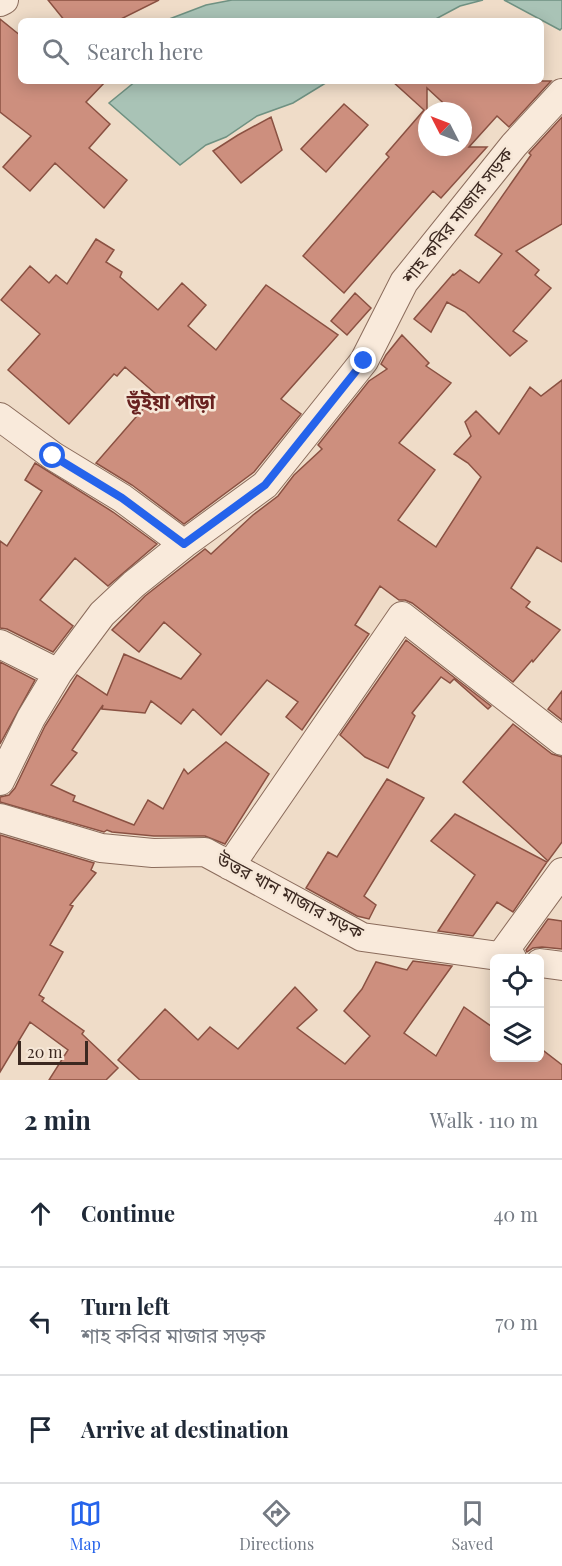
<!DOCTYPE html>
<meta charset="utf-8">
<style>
body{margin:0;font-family:"Playfair Display","Noto Sans Bengali",serif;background:#f2f2f3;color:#1f2937}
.controls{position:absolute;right:18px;bottom:18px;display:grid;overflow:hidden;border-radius:9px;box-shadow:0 3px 15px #0003}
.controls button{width:54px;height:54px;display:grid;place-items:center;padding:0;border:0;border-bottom:2px solid #e0e1e3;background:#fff;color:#1f2937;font:30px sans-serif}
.compass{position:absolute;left:418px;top:102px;width:54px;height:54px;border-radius:50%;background:#fff;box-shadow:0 3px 15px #0003;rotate:312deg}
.scale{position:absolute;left:18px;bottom:15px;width:70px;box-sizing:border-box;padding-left:6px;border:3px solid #3b2820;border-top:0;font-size:16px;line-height:21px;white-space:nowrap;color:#3b2820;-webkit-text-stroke:4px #f6e7d7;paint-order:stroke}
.stop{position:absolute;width:18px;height:18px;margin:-14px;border:4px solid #2563eb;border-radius:50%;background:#fff}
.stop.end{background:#2563eb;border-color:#fff;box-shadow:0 2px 6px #0008}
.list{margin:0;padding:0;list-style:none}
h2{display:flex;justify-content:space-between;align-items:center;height:78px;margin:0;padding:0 24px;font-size:26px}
h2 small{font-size:20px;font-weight:400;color:#747a83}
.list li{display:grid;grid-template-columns:39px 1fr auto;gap:18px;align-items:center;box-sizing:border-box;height:108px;padding:0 24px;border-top:2px solid #e0e1e3}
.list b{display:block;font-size:22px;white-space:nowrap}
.list p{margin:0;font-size:20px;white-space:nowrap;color:#747a83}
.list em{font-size:20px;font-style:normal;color:#747a83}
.icon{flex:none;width:33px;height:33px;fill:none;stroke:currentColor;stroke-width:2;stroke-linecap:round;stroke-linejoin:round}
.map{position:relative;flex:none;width:562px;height:1080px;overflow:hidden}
.search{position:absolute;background:#fff;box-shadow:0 3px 15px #0003;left:18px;right:18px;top:18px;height:66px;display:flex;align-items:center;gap:15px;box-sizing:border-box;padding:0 21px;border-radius:9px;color:#747a83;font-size:22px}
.sheet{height:402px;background:#fff}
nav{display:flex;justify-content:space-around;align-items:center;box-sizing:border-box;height:84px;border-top:2px solid #e0e1e3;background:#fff;font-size:16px;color:#747a83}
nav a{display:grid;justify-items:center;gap:3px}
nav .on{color:#2563eb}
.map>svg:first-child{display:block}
.water{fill:#a9c3b6;stroke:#6f9182;stroke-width:1.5}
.building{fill:#cd8f7e;stroke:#8a5142;stroke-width:1.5;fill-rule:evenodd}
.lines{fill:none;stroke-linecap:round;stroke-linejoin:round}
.minor-casing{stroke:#8b6c5c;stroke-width:30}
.minor{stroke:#f9eadb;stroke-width:28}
.route{stroke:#2563eb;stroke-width:8}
.labels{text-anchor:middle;stroke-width:5;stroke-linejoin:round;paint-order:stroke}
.street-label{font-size:18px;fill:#3b2820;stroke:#f6e7d7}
.neighbourhood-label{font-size:20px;font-weight:bold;fill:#68211f;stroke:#f6e7d7}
</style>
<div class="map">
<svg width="562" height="1080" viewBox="0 0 562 1080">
<rect width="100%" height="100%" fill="#efdcc8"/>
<path class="water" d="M232,0H483L460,6L432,21H164L206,5Z
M504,0H562V28L560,30Z
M136,81H329L293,103L257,116L226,137L206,145L180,165L109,103Z"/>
<path class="building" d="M48,0H159L117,21H65Z
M0,19L21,36V81H106L86,102L110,124L89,148L127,180L104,208L55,163L30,191L3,167L31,136L0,112Z
M392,81H551L509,127L497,116L469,147H487L441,198L433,191L344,293L303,256L389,157L386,154L424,110ZM427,88L452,111H463V147H427Z
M344,104L368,125L326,172L301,149Z
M271,117L282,150L241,183L213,151L238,135Z
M562,117V224L516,251L539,270L535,275L551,288L513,331L527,341L510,356L465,312L447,302L431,332L414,319L453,274L454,275L460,270L479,283L502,254L475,235L531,155L529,153Z
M96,239L114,250L106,262L122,272L120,277L158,310L182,283L206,305L188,326L216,350L266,285L338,335L281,399L301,414L254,472L184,524L132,485L96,463L156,394L125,367L117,376L114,374L69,424L8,370L40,334L1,300L30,266L49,283L56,275L67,284Z
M355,293L371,308L347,335L331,321Z
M402,335L429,363L426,366L451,383L399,443L435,470L398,520L436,547L481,477L468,463L454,454L471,436L465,422L476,411L499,434L530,387L541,396L562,380V562L537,547L511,588L530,602L526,607L560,630L533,662L532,660L513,682L412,603L405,600H399L380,586L355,625L369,634L302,730L286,717L298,702L267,680L221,735L193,709L181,724L151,701L145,713L102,709L103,705L72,750L77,753L51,785L75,796L73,801L134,825L148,800L163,809L184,769L188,774L226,742L269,774L225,844L205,836H154L112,832L107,830L104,832L0,802V797L9,795L15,788L45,726L77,675L107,695L124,654L181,679L201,654L164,622L139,652L112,630L145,596L205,549L211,554L253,515L278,496L294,475L322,449L318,445L369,381L387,369L381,364L386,355Z
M35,463L113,512L157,544L108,586L75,558L40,600L73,626L53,652L7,629L0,628V541L7,546L42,491L25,480Z
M406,640L491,706L488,709L454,679L450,683L441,677L412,713L415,716L388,768L365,757L340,735Z
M0,662L35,680L0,744Z
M562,691V720L548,709Z
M513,724L552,754L562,757V842L548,861L463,782Z
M387,779L424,798L364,896L376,905L369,919L357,916L306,888L328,852L337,857Z
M455,814L547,862L513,912L497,902L473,936L438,931L475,875L431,841Z
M0,835L94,863L91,870L96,873L70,905L73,906L50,945L63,952L39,995L44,998L42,1001L84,1031L82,1034L118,1068L106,1080H49L68,1050L30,1022L0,1072Z
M548,919L562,921V949L542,947L533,948L527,952L526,950Z
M413,961L452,966L404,1033L436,1056L464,1007L495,1029V1058H540V1048L562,1065V1080H140L118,1060L165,1009L198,1040L210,1027L238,1049L295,987L317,1010L297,1028L345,1064L370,1036L344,1011L362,989L376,962L407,970Z"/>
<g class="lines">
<g class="minor-casing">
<path id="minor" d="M0,2L4,0
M0,417L53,456L122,498L184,544
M0,644L58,673
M0,781L31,718L58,673L102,614L134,584L184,544L265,485L364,361L404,282L514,145L562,93
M0,818L101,848L153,853L205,852L362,937L512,958
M230,866L402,616L562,741
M500,957L562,872
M540,963L562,966"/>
</g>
<use href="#minor" class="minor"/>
</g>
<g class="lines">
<path class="route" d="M53,456L122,498L184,544L265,485L364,361"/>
</g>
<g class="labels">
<g class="street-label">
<text transform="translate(458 216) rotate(-52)" y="6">শাহ কবির মাজার সড়ক</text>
<text transform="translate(290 896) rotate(28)" y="6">উত্তর খান মাজার সড়ক</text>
</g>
<g class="neighbourhood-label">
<text x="171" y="409">ভূঁইয়া পাড়া</text>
</g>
</g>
</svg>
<div class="controls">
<button><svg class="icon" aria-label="locate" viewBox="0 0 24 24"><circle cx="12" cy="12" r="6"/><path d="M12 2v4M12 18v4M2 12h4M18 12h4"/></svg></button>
<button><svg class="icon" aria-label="layers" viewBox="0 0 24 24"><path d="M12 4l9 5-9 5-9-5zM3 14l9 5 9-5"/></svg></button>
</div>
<svg class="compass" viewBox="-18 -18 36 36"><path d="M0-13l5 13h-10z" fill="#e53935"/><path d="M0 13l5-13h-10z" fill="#747a83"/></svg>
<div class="scale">20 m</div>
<div class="stop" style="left:53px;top:456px"></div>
<div class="stop end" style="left:364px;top:361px"></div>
<div class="search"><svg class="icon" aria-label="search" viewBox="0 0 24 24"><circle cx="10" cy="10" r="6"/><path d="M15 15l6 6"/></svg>Search here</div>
</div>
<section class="sheet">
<h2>2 min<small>Walk · 110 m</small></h2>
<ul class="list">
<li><svg class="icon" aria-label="ahead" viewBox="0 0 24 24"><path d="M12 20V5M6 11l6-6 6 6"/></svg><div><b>Continue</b></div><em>40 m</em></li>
<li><svg class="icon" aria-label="left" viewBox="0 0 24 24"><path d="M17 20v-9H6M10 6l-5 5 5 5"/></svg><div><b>Turn left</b><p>শাহ কবির মাজার সড়ক</p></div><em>70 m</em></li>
<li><svg class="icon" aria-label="arrive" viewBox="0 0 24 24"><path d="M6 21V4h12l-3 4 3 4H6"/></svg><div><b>Arrive at destination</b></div></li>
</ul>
</section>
<nav>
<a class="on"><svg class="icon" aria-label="map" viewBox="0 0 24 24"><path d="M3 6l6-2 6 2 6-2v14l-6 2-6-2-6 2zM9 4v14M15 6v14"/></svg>Map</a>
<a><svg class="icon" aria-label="directions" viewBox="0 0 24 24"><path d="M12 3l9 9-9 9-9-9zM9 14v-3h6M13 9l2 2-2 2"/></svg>Directions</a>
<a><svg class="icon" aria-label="saved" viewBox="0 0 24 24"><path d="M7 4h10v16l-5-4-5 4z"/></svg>Saved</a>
</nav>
